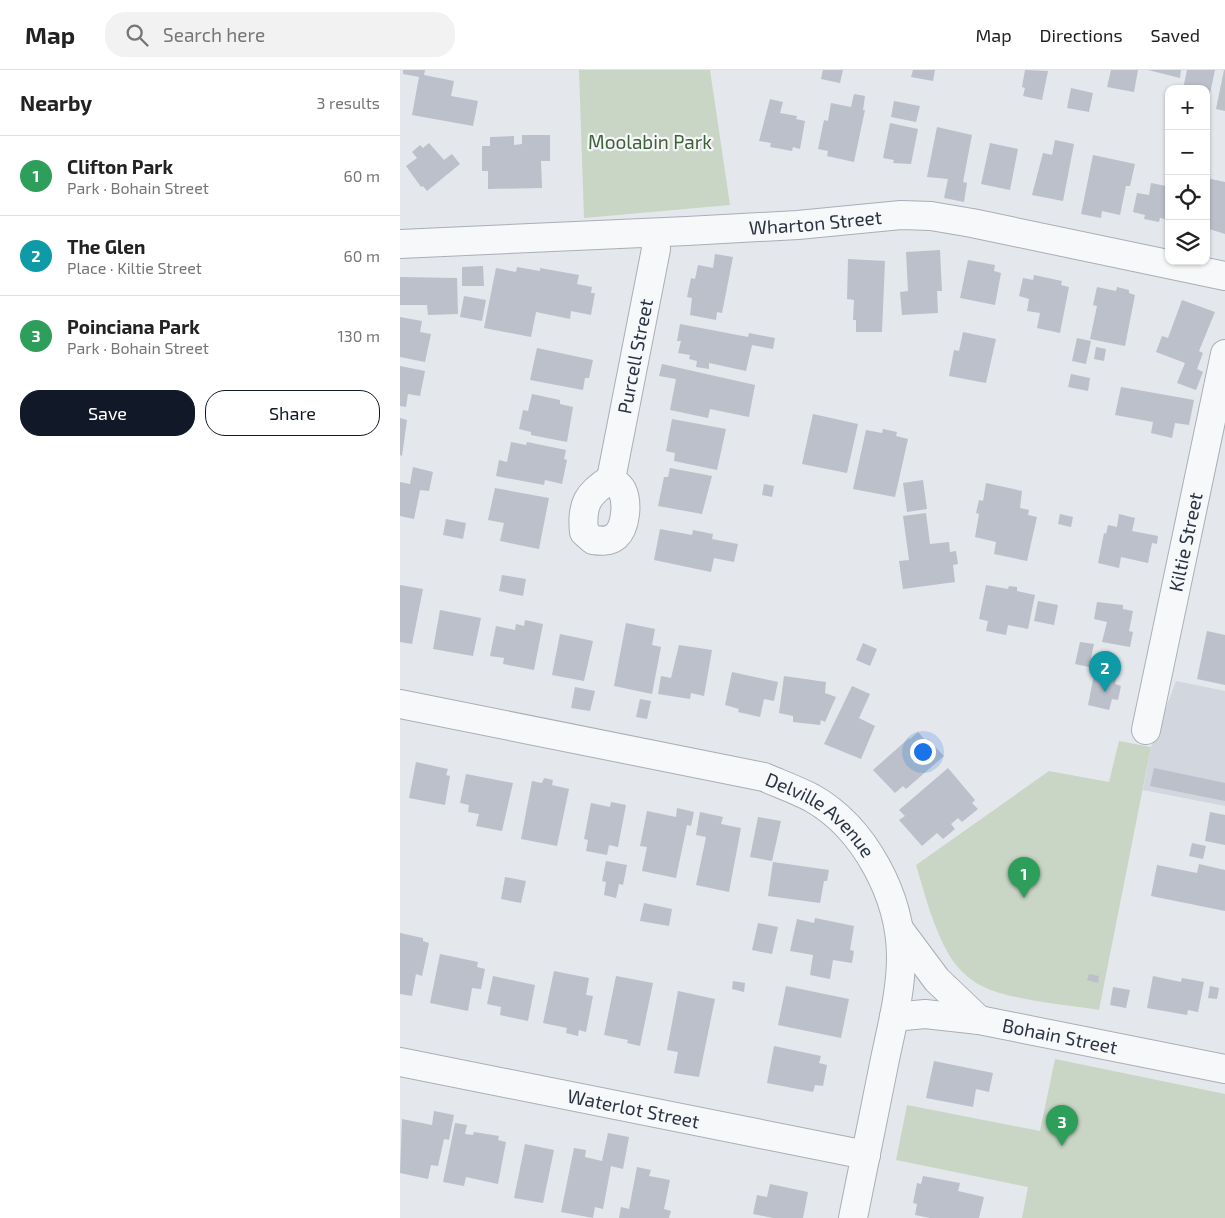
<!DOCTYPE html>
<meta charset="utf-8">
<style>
body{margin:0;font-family:"Exo 2",sans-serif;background:#f2f2f2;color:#222}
.controls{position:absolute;right:15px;top:15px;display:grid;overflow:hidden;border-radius:10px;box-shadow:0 1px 4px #0004}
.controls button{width:45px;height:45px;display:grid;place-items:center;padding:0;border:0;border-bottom:1px solid #e0e0e0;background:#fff;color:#222;font:25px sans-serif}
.you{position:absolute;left:522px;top:681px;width:18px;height:18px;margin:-12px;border:4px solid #fff;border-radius:50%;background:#1a73e8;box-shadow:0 0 0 8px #1a73e833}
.badge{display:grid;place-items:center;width:32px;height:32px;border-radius:50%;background:#111827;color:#fff;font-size:16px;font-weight:700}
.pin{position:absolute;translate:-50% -41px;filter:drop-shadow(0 1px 2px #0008)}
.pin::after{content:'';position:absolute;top:26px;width:18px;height:15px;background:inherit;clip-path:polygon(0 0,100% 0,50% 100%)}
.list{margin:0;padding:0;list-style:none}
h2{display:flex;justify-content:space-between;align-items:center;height:65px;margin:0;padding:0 20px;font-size:21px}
h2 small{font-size:16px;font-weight:400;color:#767676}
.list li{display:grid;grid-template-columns:32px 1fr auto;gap:15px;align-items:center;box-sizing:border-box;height:80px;padding:0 20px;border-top:1px solid #e0e0e0}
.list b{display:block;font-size:19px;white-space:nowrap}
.list p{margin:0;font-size:16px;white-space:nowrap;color:#767676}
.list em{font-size:16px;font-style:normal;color:#767676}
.actions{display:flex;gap:10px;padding:15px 20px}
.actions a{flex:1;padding:11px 0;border:1px solid #111827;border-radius:20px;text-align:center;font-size:18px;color:#111827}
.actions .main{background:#111827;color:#fff}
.icon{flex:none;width:28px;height:28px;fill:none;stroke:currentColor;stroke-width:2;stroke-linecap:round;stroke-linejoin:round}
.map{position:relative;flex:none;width:825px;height:1148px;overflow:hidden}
header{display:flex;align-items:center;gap:30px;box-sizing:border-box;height:70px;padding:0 25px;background:#fff;border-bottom:1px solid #e0e0e0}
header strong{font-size:24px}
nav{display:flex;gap:28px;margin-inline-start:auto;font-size:18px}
.search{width:350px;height:45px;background:#f2f2f2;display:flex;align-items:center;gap:12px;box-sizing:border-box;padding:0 18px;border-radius:20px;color:#767676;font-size:19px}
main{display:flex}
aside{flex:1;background:#fff}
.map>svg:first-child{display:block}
.built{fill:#d2d6de}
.green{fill:#c9d6c5}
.building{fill:#bbc0ca}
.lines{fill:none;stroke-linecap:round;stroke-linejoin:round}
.minor-casing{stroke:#a9aeb7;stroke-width:30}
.minor{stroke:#f7f8fa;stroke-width:28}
.labels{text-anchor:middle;stroke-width:4.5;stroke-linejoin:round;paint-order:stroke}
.park-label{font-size:19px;fill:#3f6138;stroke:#f4f6f9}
.street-label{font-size:19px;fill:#2b3445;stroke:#f4f6f9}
</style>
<header>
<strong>Map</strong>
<div class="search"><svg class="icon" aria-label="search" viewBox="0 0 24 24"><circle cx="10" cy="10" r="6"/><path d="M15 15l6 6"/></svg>Search here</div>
<nav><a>Map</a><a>Directions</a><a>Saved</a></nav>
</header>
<main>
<aside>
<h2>Nearby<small>3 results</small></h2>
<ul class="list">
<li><span class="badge" style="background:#2e9e5b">1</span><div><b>Clifton Park</b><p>Park · Bohain Street</p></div><em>60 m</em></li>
<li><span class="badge" style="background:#0f9aa8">2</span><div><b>The Glen</b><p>Place · Kiltie Street</p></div><em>60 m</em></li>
<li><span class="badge" style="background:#2e9e5b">3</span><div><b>Poinciana Park</b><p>Park · Bohain Street</p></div><em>130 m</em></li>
</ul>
<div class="actions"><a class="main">Save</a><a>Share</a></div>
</aside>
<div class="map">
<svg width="825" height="1148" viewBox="0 0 825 1148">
<rect width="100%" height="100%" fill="#e4e7ec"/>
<path class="built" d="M776,611L825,621V736L743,720L751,677Z"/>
<path class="green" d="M179,0H310L330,135L184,148Z
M719,671L751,677L699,940C668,935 608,930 582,916C569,910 556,897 549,885C533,857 525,825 516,795L649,701L709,712Z
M655,989L825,1024V1148H622L628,1117L496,1090L507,1035L640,1061Z"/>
<path class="building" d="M3,0H25L24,5L54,11L51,26L78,31L73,56L12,45L19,7L3,4Z
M423,0H443L440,13L421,9Z
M513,0H535L533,11L511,7Z
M625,0L648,1L642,30L623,26L625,18L622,17Z
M711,0H738L734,22L707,17Z
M748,0H781L780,8Z
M787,0H815L808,33L806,19H783Z
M824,0H825V41L816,39Z
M671,18L693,23L689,42L667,38Z
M454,24L465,26L463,40H465L454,92L427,86L428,81L418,79L424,50L428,51L431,33L451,37Z
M370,29L383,32L380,43L397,46L396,49L405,51L400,79L393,77L392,81L370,77L371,73L359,71Z
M494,31L520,36L516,52L491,47Z
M490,53L518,59L511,94L493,93L494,90L483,88Z
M537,57L572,65L563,112L567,113L564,132L544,128L548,109L527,107Z
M122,65H150V91H141L142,118L88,119V101H82V76H90V67L114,66V75L122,74Z
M655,70L674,74L663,131L632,125L643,83L652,85Z
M29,73L44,90L52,84L60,94L27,121L23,116L21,117L6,96L17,88L12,82L20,75L23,78Z
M590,73L618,79L610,120L581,114Z
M693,85L735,94L730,116H726L720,145L702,141L701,148L681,144Z
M806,108L825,112V164L806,158Z
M751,113L766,116L767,113L769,114V150L760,148L759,152L744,149L745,145L733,142L737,123L749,125Z
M540,180L542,221H537L538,243L502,245L500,222L508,221L506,182Z
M315,184L333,187L322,243L317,242L316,250L290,245L292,228L287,227L291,208L295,209L298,195L313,198Z
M448,189L485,191L482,262H456V250H453L454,230L447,229Z
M568,190L595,195L594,201L601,203L595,235L560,228Z
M83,196L84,216H62V197Z
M117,197L140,201V198L179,205L177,214L192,217L191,223H195L191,245L171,241L170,249L136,242L131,267L84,258L96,198L116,202Z
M634,205L662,211L661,215L669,217L660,263L637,258L640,243L627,241L629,229L619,226L623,208L633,210Z
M0,207L57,208L58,244L28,245L27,235H0Z
M697,217L716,221L717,217L729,220V223L735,225L725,276L690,269L697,236L693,235Z
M64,226L86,230L82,251L60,247Z
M782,230L815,242L799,281L803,283L797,299L803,302L796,320L777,313L785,293L756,282L762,266L768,268Z
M0,247L22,251L20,262L31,264L25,292L0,287Z
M280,254L348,267L349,263L375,268L373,279L352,275L346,301L309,293V299L296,297L297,291L289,289L290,285L278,283L281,271H277Z
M563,262L596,269L586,313L549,306L554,280L559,281Z
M677,268L691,271L686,294L672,291Z
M696,277L706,279L704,291L694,289Z
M137,278L193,290L189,308H185L183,320L130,310Z
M262,294L355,315L349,347L310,339L308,348L270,340L276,309L259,306Z
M0,296L25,301L20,326L8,324L6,337L0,336Z
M671,304L690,308L688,321L668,317Z
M721,317L794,330L789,355L775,353L772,368L751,363L753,352L715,345Z
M132,324L160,330V334L173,337L167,372L131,365V362L119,359L123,340L128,341Z
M413,344L458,354L447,403L402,394Z
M0,348L7,350L2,386L0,385Z
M272,349L326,359L317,400L274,391L275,383L266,381Z
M483,359L497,362L496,366L508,369L495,427L453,419L466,360L482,363Z
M111,372L126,375L127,372L166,380L164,389L167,390L162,414L145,410L144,415L96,406L99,390L107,392Z
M13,397L33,402L29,421L20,420L14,449L0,446V412L10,414Z
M270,398L312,406L302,444L258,436L264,407H268Z
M523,410L527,439L507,442L503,413Z
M586,413L622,421L620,438L629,440L628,445L637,447L627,491L594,484L596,472L575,467L579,444L576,443L579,430L583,431Z
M364,414L374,416L372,427L362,425Z
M95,418L149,428L139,479L100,471L104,453L88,450Z
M526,443L530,474L549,472L550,482L556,481L558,494L553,495L555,512L503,519L499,491L509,490L503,446Z
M660,444L673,447L671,457L658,454Z
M719,444L735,448L732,461L758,466L757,474L752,473L748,493L721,487L719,498L698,493L704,463L706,464L708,455L717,457Z
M46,449L66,453L63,469L43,465Z
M260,459L292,465L293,460L313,464L312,469L338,474L334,492L314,488L311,502L254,490Z
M102,505L126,509L123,526L99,521Z
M0,515L23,519L12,574L0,572Z
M586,515L608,519L609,516L617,517V521L635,525L628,559L608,555L606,565L586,561L588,551L579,549Z
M638,531L658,535L654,555L634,551Z
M697,532L723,535V539L733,541L729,561L733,562L730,577L702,572L707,552L694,549Z
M40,540L81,548L73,586L33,579Z
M125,550L143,554L134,600L103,594L104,588L90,586L96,556L115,560L116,554L124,556Z
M226,553L255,559L252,575L261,577L252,624L214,616Z
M807,561L825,565V615L797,609Z
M160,564L193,571L184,611L152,605Z
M680,572L694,574L689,597L675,594Z
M463,573L477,579L470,596L456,590Z
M279,575L312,580L304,626L291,623L290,629L258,624L261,606L271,608Z
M695,600L717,605L715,614L721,616L718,630L712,629L709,640L688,635Z
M332,602L378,612L374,631L364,629L360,647L338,642L339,639L325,635Z
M384,606L426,612L425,623L436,627L425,652L421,650L420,655L393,652V646L379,643Z
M452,616L470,624L459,648L475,656L461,689L424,674Z
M175,617L195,621L190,641L171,638Z
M240,629L251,631L247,649L236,647Z
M518,662L526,671L528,669L544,686L506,719L503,716L495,723L473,700L509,668L510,669Z
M16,692L48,699L46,705L50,706L45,735L9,728Z
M548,698L575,730L572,733L578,739L562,752L558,748L551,754L555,759L543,769L537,763L522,776L499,750L505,746L499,740Z
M754,698L825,713V731L750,716Z
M66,704L113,713L102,761L76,756L79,744L68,742L69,735L60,733Z
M144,708L153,710L152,715L169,719L157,776L121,769L132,711L142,713Z
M211,732L226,735L218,777L209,775L207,785L186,781L188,770L184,769L191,733L210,737Z
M277,738L294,742L291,756L287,755L276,808L242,801L247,777L240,776L247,741L276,747Z
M300,742L323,747L321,754L341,758L329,822L296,815L306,767L296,765Z
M810,742L825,745V775L805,771Z
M358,747L381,751L372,791L350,787Z
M792,773L806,776L803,789L789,786Z
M206,791L227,795L223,815L219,814L216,828L204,825L206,812L202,811Z
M373,792L429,800L427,811H424L420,833L368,826Z
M799,794L825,800V841L751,826L757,795L797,803Z
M105,807L126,811L121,833L101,829Z
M244,833L272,839L269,856L240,851Z
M415,848L454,856L450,880L454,881L452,893L433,890L430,909L410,905L413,885L390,881L397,849L414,853Z
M358,853L378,857L372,884L352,880Z
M0,863L23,868V871L29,873L22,906L16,904L12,926L0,924Z
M40,884L78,892L77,897L85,899L81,919L72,918L68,941L30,933Z
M154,901L189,908L186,925L193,926L186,962L179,960L178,966L166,963L167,958L143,953Z
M689,904L699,906L698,913L687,910Z
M93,906L135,915L128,951L100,945L101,937L87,934Z
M216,906L253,913L240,976L227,973L228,970L204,965Z
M753,906L781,912L782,908L804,912L798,942L788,940L787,945L747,938Z
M333,911L345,913L344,922L332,919Z
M386,916L449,929L441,968L378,955Z
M810,916L819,918L817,929L808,928Z
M713,917L730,920L726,938L710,935Z
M278,921L315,929L299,1007L274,1003L278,982L267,980Z
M374,976L421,986L419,993L427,995L423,1016L415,1015L413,1022L367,1013Z
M534,991L593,1003L589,1022L576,1019L573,1037L526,1028Z
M34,1041L54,1045L49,1070L44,1069L38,1096L31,1095L28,1109L0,1103L2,1049L32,1055Z
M55,1053L67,1055L65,1064L73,1065L74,1062L99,1066L98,1070L106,1072L98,1114L66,1107L64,1116L43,1112Z
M208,1063L229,1067L223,1099L211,1096L203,1139L195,1137L193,1148L161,1142L174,1078L186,1080L185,1087L202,1091Z
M125,1074L154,1080L143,1133L114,1128Z
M237,1097L251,1100L249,1106L270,1110L264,1139L271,1141L269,1148H219L221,1137L229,1139Z
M523,1106L560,1113L558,1121L584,1127L579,1148H530L515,1145L517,1134L513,1133L517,1113L521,1114Z
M370,1114L408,1122L403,1148H373L353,1144L357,1125L367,1127Z"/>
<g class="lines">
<g class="minor-casing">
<g id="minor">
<path id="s1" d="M0,174L287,161L398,155L501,145L531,146L572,153L825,206"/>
<path id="s2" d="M211,409L256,179L254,163"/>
<path d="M211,409C214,412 220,416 222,420C228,432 226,457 216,466C209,472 201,471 193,470L184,462C181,434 188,423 211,409Z"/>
<path id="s3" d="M0,634L364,707C380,714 397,720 412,728C465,758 501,827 501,887C501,925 490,963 483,999C473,1049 463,1098 453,1148"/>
<path id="s4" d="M746,660L825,284"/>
<path d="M499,859L537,910L579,950"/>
<path id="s5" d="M494,947L525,944L579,950L825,999"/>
<path id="s6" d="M0,992L466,1085"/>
</g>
</g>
<use href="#minor" class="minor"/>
</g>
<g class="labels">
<g class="park-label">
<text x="250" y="79">Moolabin Park</text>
</g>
<g class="street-label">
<text dy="7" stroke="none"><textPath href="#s1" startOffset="416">Wharton Street</textPath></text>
<text dy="7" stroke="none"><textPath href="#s2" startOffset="125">Purcell Street</textPath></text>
<text dy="7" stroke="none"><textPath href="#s4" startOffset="192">Kiltie Street</textPath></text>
<text dy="7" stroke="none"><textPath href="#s3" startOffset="440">Delville Avenue</textPath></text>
<text dy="7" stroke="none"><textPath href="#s5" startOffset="168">Bohain Street</textPath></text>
<text dy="7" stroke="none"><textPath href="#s6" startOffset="238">Waterlot Street</textPath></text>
</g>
</g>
</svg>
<div class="controls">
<button>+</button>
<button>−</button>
<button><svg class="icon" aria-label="locate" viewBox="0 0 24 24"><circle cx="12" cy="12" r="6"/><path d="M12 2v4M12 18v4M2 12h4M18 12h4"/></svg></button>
<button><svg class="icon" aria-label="layers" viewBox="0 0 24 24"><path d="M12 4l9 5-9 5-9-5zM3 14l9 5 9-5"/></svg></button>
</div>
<div class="you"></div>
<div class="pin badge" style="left:624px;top:828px;background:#2e9e5b">1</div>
<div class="pin badge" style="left:705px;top:622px;background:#0f9aa8">2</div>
<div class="pin badge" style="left:662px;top:1076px;background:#2e9e5b">3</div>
</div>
</main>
